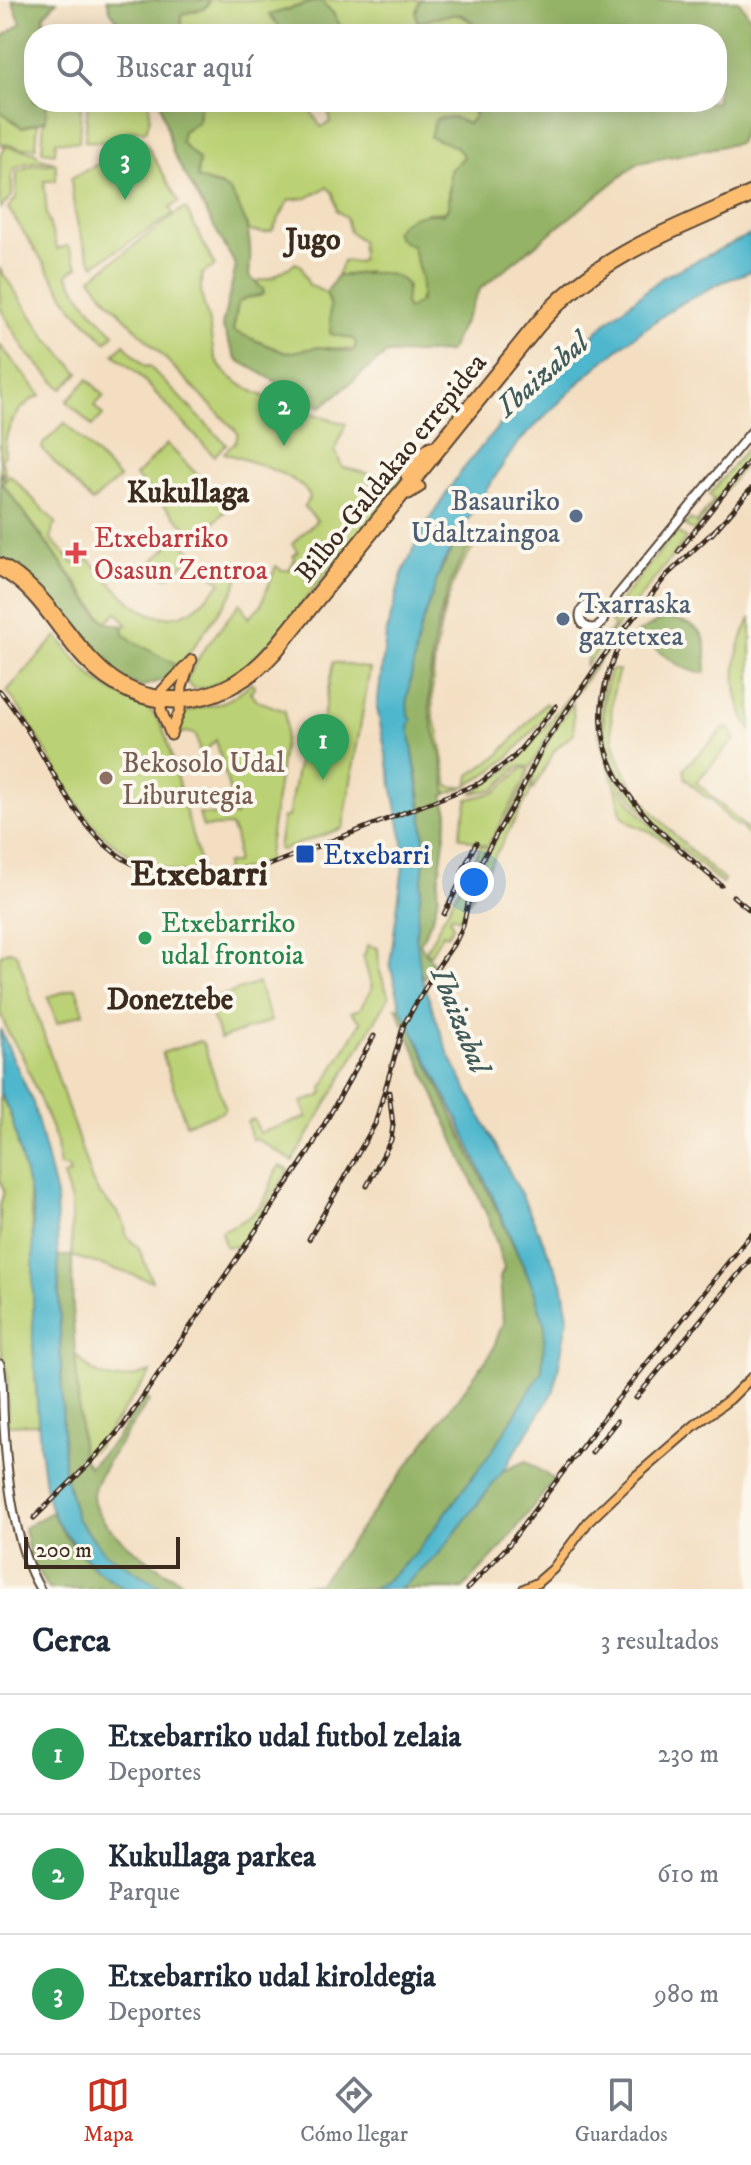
<!DOCTYPE html>
<html lang="es">
<meta charset="utf-8">
<style>
body{margin:0;font-family:"IM FELL DW Pica",serif;background:#f2f2f3;color:#1f2937}
.scale{position:absolute;left:24px;bottom:20px;width:156px;box-sizing:border-box;padding-left:8px;border:4px solid #3b2a1e;border-top:0;font-size:22px;line-height:28px;white-space:nowrap;color:#3b2a1e;-webkit-text-stroke:6px #fbf7ec;paint-order:stroke}
.you{position:absolute;left:474px;top:882px;width:28px;height:28px;margin:-20px;border:6px solid #fff;border-radius:50%;background:#1a73e8;box-shadow:0 0 0 12px #1a73e833}
.badge{display:grid;place-items:center;width:52px;height:52px;border-radius:50%;background:#c8321e;color:#fff;font-size:26px;font-weight:700}
.pin{position:absolute;translate:-50% -66px;filter:drop-shadow(0 2px 4px #0008)}
.pin::after{content:'';position:absolute;top:42px;width:28px;height:24px;background:inherit;clip-path:polygon(0 0,100% 0,50% 100%)}
.list{margin:0;padding:0;list-style:none}
h2{display:flex;justify-content:space-between;align-items:center;height:104px;margin:0;padding:0 32px;font-size:34px}
h2 small{font-size:26px;font-weight:400;color:#747a83}
.list li{display:grid;grid-template-columns:52px 1fr auto;gap:24px;align-items:center;box-sizing:border-box;height:120px;padding:0 32px;border-top:2px solid #e0e1e3}
.list b{display:block;font-size:30px;white-space:nowrap}
.list p{margin:0;font-size:26px;white-space:nowrap;color:#747a83}
.list em{font-size:26px;font-style:normal;color:#747a83}
.icon{flex:none;width:44px;height:44px;fill:none;stroke:currentColor;stroke-width:2;stroke-linecap:round;stroke-linejoin:round}
.map{position:relative;flex:none;width:751px;height:1589px;overflow:hidden}
.search{position:absolute;background:#fff;box-shadow:0 4px 20px #0003;left:24px;right:24px;top:24px;height:88px;display:flex;align-items:center;gap:20px;box-sizing:border-box;padding:0 28px;border-radius:32px;color:#747a83;font-size:30px}
.sheet{height:464px;background:#fff}
nav{display:flex;justify-content:space-around;align-items:center;box-sizing:border-box;height:112px;border-top:2px solid #e0e1e3;background:#fff;font-size:22px;color:#747a83}
nav a{display:grid;justify-items:center;gap:4px}
nav .on{color:#c8321e}
.map>svg:first-child{display:block}
.green{fill:#bbd175;stroke:#7b7e4a;stroke-width:2}
.forest{fill:#94b366;stroke:#686e42;stroke-width:2}
.water{fill:#4fb7cd;stroke:#457076;stroke-width:2}
.lines{fill:none;stroke-linecap:round;stroke-linejoin:round}
.tertiary-casing{stroke:#574536;stroke-width:11}
.primary-casing{stroke:#574536;stroke-width:12}
.trunk-casing{stroke:#574536;stroke-width:13}
.tertiary{stroke:#fff;stroke-width:7}
.primary{stroke:#fcbd6f;stroke-width:8}
.trunk{stroke:#fcbd6f;stroke-width:9}
.rail-casing{stroke:#3b2a1e;stroke-width:5}
.rail{stroke:#fbf7ec;stroke-width:2;stroke-dasharray:6;stroke-linecap:butt}
.service-dot{fill:#5c6f8a;stroke:#fbf7ec;stroke-width:3}
.health-dot{fill:#e0444e;stroke:#fbf7ec;stroke-width:3}
.education-dot{fill:#8d6e63;stroke:#fbf7ec;stroke-width:3}
.transit-dot{fill:#1a4fb4;stroke:#fbf7ec;stroke-width:3}
.leisure-dot{fill:#2e9e5b;stroke:#fbf7ec;stroke-width:3}
.labels{text-anchor:middle;stroke-width:8;stroke-linejoin:round;paint-order:stroke}
.street-label{font-size:28px;fill:#3b2a1e;stroke:#fbf7ec}
.service-label{font-size:28px;fill:#4e5e75;stroke:#fbf7ec;text-anchor:end}
.health-label{font-size:28px;fill:#be3a42;stroke:#fbf7ec;text-anchor:start}
.education-label{font-size:28px;fill:#785e54;stroke:#fbf7ec;text-anchor:start}
.transit-label{font-size:28px;fill:#164399;stroke:#fbf7ec;text-anchor:start}
.leisure-label{font-size:28px;fill:#27864d;stroke:#fbf7ec;text-anchor:start}
.neighbourhood-label{font-size:30px;font-weight:bold;fill:#3b2a1e;stroke:#fbf7ec}
.water-label{font-size:30px;font-style:italic;fill:#425b5b;stroke:#fbf7ec}
.district-label{font-size:36px;font-weight:bold;fill:#3b2a1e;stroke:#fbf7ec}
</style>
<div class="map">
<svg width="751" height="1589" viewBox="0 0 751 1589">
<rect width="100%" height="100%" fill="#fbf7ec"/>
<filter id="ink" filterUnits="userSpaceOnUse"><feTurbulence type="fractalNoise" baseFrequency=".0125" numOctaves="2"/><feDisplacementMap in="SourceGraphic" scale="16" xChannelSelector="R" yChannelSelector="G"/><feConvolveMatrix kernelMatrix="1 2 1 2 8 2 1 2 1" color-interpolation-filters="sRGB"/></filter>
<filter id="wash" filterUnits="userSpaceOnUse"><feTurbulence type="fractalNoise" baseFrequency=".006" numOctaves="4" result="noise"/><feDisplacementMap in="SourceGraphic" scale="32" xChannelSelector="R" yChannelSelector="G"/><feGaussianBlur stdDeviation="1.8" result="paint"/><feColorMatrix in="noise" values="0 0 0 0 0 0 0 0 0 0 0 0 0 0 0 0 0 1.4 0 .05"/><feComposite in="paint" operator="in"/></filter>
<g filter="url(#wash)">
<rect width="100%" height="100%" fill="#f3dec1"/>
<path class="green" d="M209,0H316L270,15L287,34H181L182,14L203,9L208,5Z
M320,0H420L416,12L427,21C446,9 470,13 480,34H345L333,13Z
M45,102H81L79,142L56,141L55,153L42,151Z
M88,102H149L150,118L146,131L133,130L104,142L85,141Z
M200,102H305L321,127L331,122L326,102H475L474,117L468,124L453,117L436,119L430,136L457,147L464,157L448,187V212L427,213L398,238L412,246C418,267 433,299 408,311L405,303L406,285L368,272L337,276L343,261L358,262L362,258L361,241L349,231L346,217L337,211L333,193L327,187L307,198L289,200L272,231L264,233L249,231C245,219 233,192 222,186C214,182 205,184 197,178L199,160L181,142L183,131L198,122Z
M0,111L22,128L38,123L36,147L23,148L0,143Z
M144,140L179,202L170,208L173,214L94,265C78,238 73,209 71,178Z
M3,146L35,152L38,157L55,162C43,162 15,159 12,175C10,182 13,189 12,196L0,208V155L5,149Z
M56,164V181H44L47,216L57,249L68,246L78,267L67,274C79,297 96,316 114,334L106,342L72,307L8,208L16,198L17,171L33,165Z
M186,209L215,266L202,274C198,298 206,306 210,328C212,342 212,357 222,369C247,398 310,412 346,424L335,450L342,467L380,477L395,470L404,479L273,639L237,674L207,688H192L186,681L202,652L240,603L249,618L261,605L276,566L281,570H289L295,559L293,556L298,552L292,544L317,520L304,507L310,497C302,476 247,460 224,453L236,441L238,433L108,300L91,278L181,210Z
M296,263L301,266L309,285L326,293L330,304V334L354,339L356,343L354,350L319,347L286,353L233,331L238,303L246,298L260,296L263,289L255,282L273,277Z
M0,269L46,337L79,373L62,389L27,353L0,308Z
M124,344L145,367L149,366L226,444L214,456L138,374L114,354Z
M0,345L41,395C19,404 2,430 5,456L1,458L6,475L4,476L0,469Z
M88,379L104,396L94,406L103,415L92,426L67,401Z
M65,423L119,478L92,502L42,449L43,444Z
M751,443V457L693,531L685,525L690,519L696,523L714,500L709,495Z
M167,444L229,507L198,539L135,476Z
M10,475L57,524L53,527L51,539L74,564L79,560H90C117,588 149,636 193,609C203,602 212,592 221,583L213,575L226,563L235,565L238,580L233,592L179,667L131,640L124,634L123,626L127,625L117,612L106,622L104,620L2,482Z
M676,531L686,539L585,667L593,638L609,634L614,626L610,620L612,612Z
M476,536L481,539C444,577 430,660 433,713C433,719 436,724 438,730C442,748 445,767 448,785L452,787L468,786L470,775L499,755L545,703L552,708C517,750 499,774 447,794L430,713V680L448,586L466,550Z
M177,537L194,554L171,576L165,577L151,563Z
M751,617V731C730,695 731,654 751,617Z
M630,619L553,724L531,767L519,766L495,789L472,793L505,772L524,753Z
M57,636C70,653 83,670 100,683C129,706 152,695 166,737L203,876C76,863 73,776 7,691Z
M333,662L370,669L343,828L282,850L278,849L283,817H288L304,732L320,735Z
M610,670H619C595,743 628,790 678,838C693,852 707,867 724,880L722,884C653,825 582,772 610,670Z
M605,673C595,729 607,780 647,821C659,834 677,846 686,859C675,850 664,840 651,832C642,827 632,827 624,818C617,810 620,798 616,788C605,756 584,706 605,673Z
M251,683L255,687L250,692L258,701L285,711L286,728L267,862L228,874L225,871L226,863H236C237,850 238,835 230,826L203,827L199,814L236,816L216,740L205,751L201,766H197L199,748L196,734L184,732L175,737C177,703 201,711 223,702C234,698 242,690 251,683Z
M573,703L574,733L555,750L532,791L533,771L554,730Z
M725,728H729L735,739L696,782L751,833V839L741,827L735,825L717,807L713,800L704,796L685,778L684,768Z
M524,767L529,770L524,782L474,870L465,909L459,919L452,915L450,919L453,926L447,935L443,933L430,955L426,951L481,846H486L459,836L468,799L496,792Z
M531,775L530,793L469,902L476,874Z
M367,945L378,948L379,969L389,997L293,1161L255,1138L252,1140L247,1121L254,1119L259,1133L307,1117L302,1102L321,1096L324,1090L322,1088L361,1022L351,1012L360,1009L372,988L363,956L365,955Z
M8,951L14,952L18,957L92,1181L99,1193L118,1213L125,1225L126,1236L139,1248L152,1281L72,1256L71,1202L63,1176L70,1174L68,1168L59,1166L57,1143L53,1132L22,1055L8,1033L0,1012V955Z
M258,983L271,1021L220,1039L207,1001Z
M76,988L84,1013L57,1023L48,997Z
M199,1041L203,1043L225,1108L222,1112L186,1124L162,1053Z
M0,1093C39,1169 33,1256 33,1339C34,1367 37,1396 39,1424L7,1425L8,1378L0,1343V1205L4,1191L0,1180Z
M280,1166L289,1170L241,1245L237,1247L225,1246L221,1231C245,1221 259,1214 269,1190C273,1181 273,1172 280,1166Z
M75,1354C102,1385 114,1382 151,1372L98,1446L82,1457Z"/>
<path class="forest" d="M12,0L57,1L44,15V34H34V102H47L46,120L22,128L0,111V39L21,23Z
M107,0H209L208,5L203,9L182,14L181,34H127L110,10Z
M320,0L333,13L345,34H287L269,15Z
M420,0H738L751,18V113L738,143L638,163L480,289L449,352L386,354L321,407L236,359L222,326L236,266L173,153L160,102H200L198,122L183,131L181,142L199,160L197,178L229,190C248,218 253,242 249,276L263,289L264,294L246,298L238,303L233,331L286,353L319,347L350,352L356,348V343L353,339L330,334V304L326,293L337,276C359,275 391,265 407,285L405,303L407,310L421,301V277L412,246L398,238L395,231C408,214 423,213 443,214L449,207L450,170L464,157L457,147L430,137L436,119L453,117L468,124L474,117L476,102H717V34H480C464,0 441,20 417,22L416,12Z
M0,472L5,480L2,483L97,613L106,622L123,626L124,634L131,640L179,667L167,678L141,687L117,676L96,659L41,589L21,572L0,560Z
M464,529L476,536C442,582 426,658 430,714C432,727 436,739 440,751C443,765 444,780 447,794L443,796L448,812L437,892L439,895L432,919L420,944L433,963L424,979C404,946 425,862 423,822C422,785 410,749 407,713C403,659 434,574 464,529Z
M664,618C684,620 708,627 706,652C706,659 705,665 706,672C688,678 651,645 636,634Z
M396,1007L401,1008L410,1025L533,1287L545,1325L543,1371L495,1447L415,1554L385,1582L371,1589H263L320,1583L492,1352L503,1322L500,1277L504,1268L490,1222Z
M58,1256H72L73,1321L82,1457L89,1467L115,1440L145,1398L149,1401C138,1419 92,1478 93,1496C95,1531 168,1575 196,1589H164L141,1577L104,1552L76,1518L64,1469Z
M526,1461L554,1480L501,1548L463,1589H400L437,1556L503,1471Z
M52,1512C66,1544 95,1572 125,1589H48L30,1558L24,1528Z"/>
<path class="water" d="M751,234V271L720,283L676,306L624,344L588,374L517,444L480,499L442,565L419,633L407,699L408,715L412,720L409,726L423,822L425,853L416,933L421,976L449,1055L524,1200L562,1282L568,1316L554,1391L503,1471L437,1556L407,1583L400,1589H371L385,1582L415,1554L495,1447L542,1371L545,1325L533,1287L459,1122L401,1008L390,964L405,851L377,708L386,635L402,574L424,528L459,474L508,415L610,319L663,277Z
M0,1029L33,1103L56,1196L64,1469L76,1518L104,1552L164,1589H125L95,1569L58,1524L47,1499L40,1448L33,1344V1209L11,1115L0,1093Z"/>
</g>
<g filter="url(#ink)">
<g class="lines">
<g class="tertiary-casing">
<path id="tertiary" d="M580 616a12 12 0 1 1 24 0a12 12 0 1 1-24 0Z
M604,617L616,597L751,432
M0,1364C4,1384 2,1405 4,1426C7,1477 14,1545 40,1589"/>
</g>
<g class="primary-casing">
<path id="primary" d="M524,1589L537,1583L553,1569L588,1522L636,1476L695,1425L730,1399L751,1378"/>
</g>
<g class="trunk-casing">
<path id="trunk" d="M409,494L420,487L406,476L404,469L430,446
M0,563C74,601 85,705 187,696C222,692 248,675 271,649L534,324C592,254 670,228 751,191
M0,571C38,591 55,630 83,660C140,722 222,714 276,654L539,328C597,259 671,235 751,198
M171,733L180,710L182,687L189,666
M171,735L161,710L162,691L192,660"/>
</g>
<use href="#tertiary" class="tertiary"/>
<use href="#primary" class="primary"/>
<use href="#trunk" class="trunk"/>
<g class="rail-casing">
<path id="rail" d="M712,534L751,489
M678,552L751,459
M618,648C567,760 644,819 721,885
M0,691C67,773 77,878 206,882
M254,871L480,783L515,756L556,706
M462,872L476,843
M733,896L751,911
M444,914L466,871
M367,1186L391,1140L393,1125L389,1092
M309,1239L375,1124L404,1024L435,971L457,939L463,926L475,872L519,795L544,744L603,657L666,576L718,527
M636,1398L751,1259
M592,1452L617,1421
M34,1518L88,1465L123,1426L307,1155L374,1036
M467,1589L507,1547L610,1409L751,1234"/>
</g>
<use href="#rail" class="rail"/>
</g>
</g>
<g class="service-dot">
<circle cx="576" cy="516" r="8"/>
<circle cx="563" cy="619" r="8"/>
</g>
<path class="health-dot" d="M72 541h8v8h8v8h-8v8h-8v-8h-8v-8h8z"/>
<circle class="education-dot" cx="106" cy="778" r="8"/>
<rect class="transit-dot" x="295" y="844" width="20" height="20" rx="4"/>
<circle class="leisure-dot" cx="145" cy="938" r="8"/>
<g class="labels">
<g class="street-label">
<text transform="translate(390 467) rotate(-51)" y="10">Bilbo-Galdakao errepidea</text>
</g>
<g class="service-label">
<text x="560" y="510">Basauriko<tspan x="560" dy="32">Udaltzaingoa</tspan></text>
<text x="579" y="613" text-anchor="start">Txarraska<tspan x="579" dy="32">gaztetxea</tspan></text>
</g>
<g class="health-label">
<text x="94" y="547">Etxebarriko<tspan x="94" dy="32">Osasun Zentroa</tspan></text>
</g>
<g class="education-label">
<text x="122" y="772">Bekosolo Udal<tspan x="122" dy="32">Liburutegia</tspan></text>
</g>
<g class="transit-label">
<text x="323" y="864">Etxebarri</text>
</g>
<g class="leisure-label">
<text x="161" y="932">Etxebarriko<tspan x="161" dy="32">udal frontoia</tspan></text>
</g>
<g class="neighbourhood-label">
<text x="313" y="249">Jugo</text>
<text x="188" y="502">Kukullaga</text>
<text x="170" y="1009">Doneztebe</text>
</g>
<g class="water-label">
<text transform="translate(542 374) rotate(-41)" y="10">Ibaizabal</text>
<text transform="translate(461 1020) rotate(68)" y="10">Ibaizabal</text>
</g>
<g class="district-label">
<text x="199" y="885">Etxebarri</text>
</g>
</g>
</svg>
<div class="scale">200 m</div>
<div class="you"></div>
<div class="pin badge" style="left:323px;top:780px;background:#2e9e5b">1</div>
<div class="pin badge" style="left:284px;top:446px;background:#2e9e5b">2</div>
<div class="pin badge" style="left:125px;top:200px;background:#2e9e5b">3</div>
<div class="search"><svg class="icon" aria-label="search" viewBox="0 0 24 24"><circle cx="10" cy="10" r="6"/><path d="M15 15l6 6"/></svg>Buscar aquí</div>
</div>
<section class="sheet">
<h2>Cerca<small>3 resultados</small></h2>
<ul class="list">
<li><span class="badge" style="background:#2e9e5b">1</span><div><b>Etxebarriko udal futbol zelaia</b><p>Deportes</p></div><em>230 m</em></li>
<li><span class="badge" style="background:#2e9e5b">2</span><div><b>Kukullaga parkea</b><p>Parque</p></div><em>610 m</em></li>
<li><span class="badge" style="background:#2e9e5b">3</span><div><b>Etxebarriko udal kiroldegia</b><p>Deportes</p></div><em>980 m</em></li>
</ul>
</section>
<nav>
<a class="on"><svg class="icon" aria-label="map" viewBox="0 0 24 24"><path d="M3 6l6-2 6 2 6-2v14l-6 2-6-2-6 2zM9 4v14M15 6v14"/></svg>Mapa</a>
<a><svg class="icon" aria-label="directions" viewBox="0 0 24 24"><path d="M12 3l9 9-9 9-9-9zM9 14v-3h6M13 9l2 2-2 2"/></svg>Cómo llegar</a>
<a><svg class="icon" aria-label="saved" viewBox="0 0 24 24"><path d="M7 4h10v16l-5-4-5 4z"/></svg>Guardados</a>
</nav>
